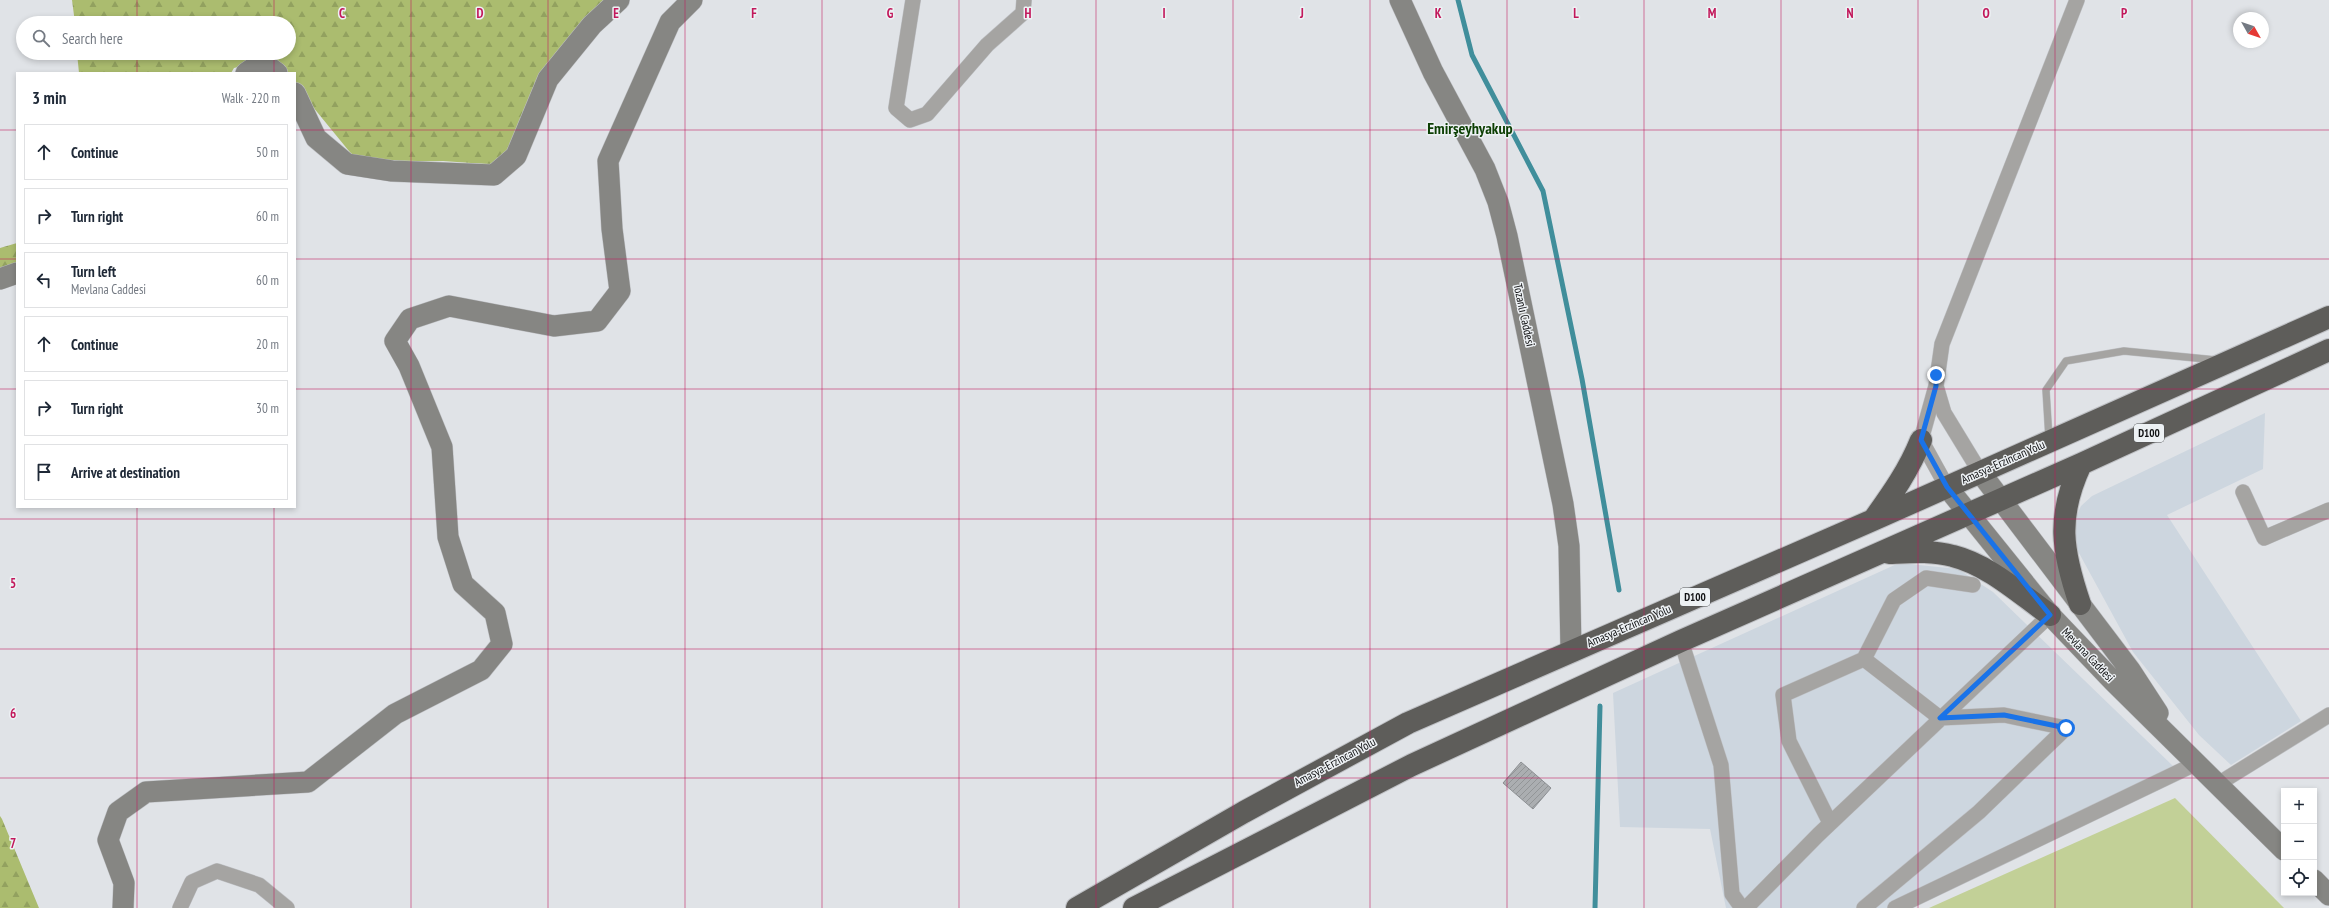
<!DOCTYPE html>
<meta charset="utf-8">
<style>
body{margin:0;font-family:"PT Sans Narrow",sans-serif;background:#f6f6f7;color:#1f2937}
.controls{position:absolute;right:12px;bottom:12px;display:grid;overflow:hidden;border-radius:0px;box-shadow:0 2px 6px #0003}
.controls button{width:36px;height:36px;display:grid;place-items:center;padding:0;border:0;border-bottom:1px solid #e0e1e3;background:#fff;color:#1f2937;font:20px sans-serif}
.compass{position:absolute;left:2233px;top:12px;width:36px;height:36px;border-radius:50%;background:#fff;box-shadow:0 2px 6px #0003;rotate:130deg}
.stop{position:absolute;width:12px;height:12px;margin:-9px;border:3px solid #1a73e8;border-radius:50%;background:#fff}
.stop.end{background:#1a73e8;border-color:#fff;box-shadow:0 1px 4px #0008}
.list{margin:0;padding:0;list-style:none}
h2{display:flex;justify-content:space-between;align-items:center;height:52px;margin:0;padding:0 16px;font-size:17px}
h2 small{font-size:13px;font-weight:400;color:#747a83}
.list li{display:grid;grid-template-columns:26px 1fr auto;gap:12px;align-items:center;box-sizing:border-box;height:56px;margin:0 8px 8px;padding:0 8px;border:1px solid #e0e1e3;border-radius:0px}
.list b{display:block;font-size:15px;white-space:nowrap}
.list p{margin:0;font-size:13px;white-space:nowrap;color:#747a83}
.list em{font-size:13px;font-style:normal;color:#747a83}
.icon{flex:none;width:22px;height:22px;fill:none;stroke:currentColor;stroke-width:2;stroke-linecap:round;stroke-linejoin:round}
.map{position:relative;flex:none;width:2329px;height:908px;overflow:hidden}
.search{position:absolute;background:#fff;box-shadow:0 2px 6px #0003;left:16px;top:16px;width:280px;height:44px;display:flex;align-items:center;gap:10px;box-sizing:border-box;padding:0 14px;border-radius:22px;color:#747a83;font-size:15px}
.panel{position:absolute;background:#fff;box-shadow:0 2px 6px #0003;left:16px;top:72px;width:280px;height:436px;border-radius:0px}
.map>svg:first-child{display:block}
.built{fill:#cdd6df}
.green{fill:#c2d097}
.forest{fill:url(#forest-firs)}
.lines{fill:none;stroke-linecap:round;stroke-linejoin:round}
.stream{stroke:#408e9b;stroke-width:5}
.building{fill:url(#building-hatch);stroke:#8c8f93}
.lane-casing{stroke:#bfc1c5;stroke-width:8}
.street-casing{stroke:#bfc1c5;stroke-width:16}
.secondary-casing{stroke:#bfc1c5;stroke-width:22}
.highway-casing{stroke:#bfc1c5;stroke-width:24}
.lane{stroke:#a5a4a2;stroke-width:7}
.street{stroke:#a5a4a2;stroke-width:15}
.secondary{stroke:#868683;stroke-width:21}
.highway{stroke:#5e5d5a;stroke-width:22}
.route{stroke:#1a73e8;stroke-width:5}
.grid{fill:none;stroke:#c2185b;stroke-width:1;stroke-opacity:0.55}
.labels{text-anchor:middle;stroke-width:3;stroke-linejoin:round;paint-order:stroke}
.shield{fill:#edf1f4;stroke:#525456;stroke-width:1}
.shield-label{font-size:11px;font-weight:bold;fill:#101113}
.street-label{font-size:12px;fill:#101113;stroke:#edf1f4}
.district-label{font-size:16px;font-weight:bold;fill:#0d3f04;stroke:#edf1f4}
.grid-label{font-size:13px;text-anchor:middle;font-weight:bold;fill:#c2185b;stroke:#edf1f4;stroke-width:3;stroke-linejoin:round;paint-order:stroke}
</style>
<div class="map">
<svg width="2329" height="908" viewBox="0 0 2329 908">
<defs>
<pattern id="forest-firs" width="22" height="20" patternUnits="userSpaceOnUse"><rect width="22" height="20" fill="#abbc6f"/><path d="M5 1l3.5 6h-7zM16 11l3.5 6h-7z" fill="#92a15f"/></pattern>
<pattern id="building-hatch" width="6" height="6" patternUnits="userSpaceOnUse"><rect width="6" height="6" fill="#abaeb1"/><path d="M-1 1l2-2M0 6l6-6M5 7l2-2" fill="none" stroke="#929597"/></pattern>
</defs>
<rect width="100%" height="100%" fill="#e0e3e7"/>
<path class="built" d="M2265,413L2263,469L2167,515L2301,721L2231,765L2199,735L2133,652L2073,542L2074,521L2081,506L2092,496Z
M1899,563L1958,569L1993,592L2173,766L1887,908H1726L1710,829L1620,827L1613,693Z"/>
<path class="green" d="M2175,798L2284,908H1929Z"/>
<path class="forest" d="M72,0H618L548,74L525,142L499,165L443,161L385,162L353,156L295,85V73H286L274,58L234,68L231,73H79L77,53H289V23H75Z
M17,243V266L0,268V248Z
M0,816L2,819L39,908H0Z"/>
<g class="lines">
<path class="stream" d="M1458,0L1472,55L1543,191L1582,379L1619,590
M1595,908L1600,706"/>
</g>
<path class="building" d="M1521,762L1551,788L1533,809L1503,783Z"/>
<g class="lines">
<g class="lane-casing">
<path id="lane" d="M2049,439L2046,390L2066,361L2124,351L2216,360"/>
</g>
<g class="street-casing">
<path id="street" d="M913,0L896,108L910,120L927,114L987,45L1023,13L1024,0
M1936,386L1944,413L1980,472
M1947,487L1921,440L1936,386L1942,344L2077,0
M2243,492L2264,538L2329,510
M1681,641L1721,765L1732,894L1742,908
M1864,659L1894,600L1926,578L1973,585
M2218,784L2329,715
M1830,823L1789,741L1783,695L1864,659L1940,718L2004,715L2066,728
M180,908L192,882L217,871L259,885L287,908
M1746,908L1818,835L2050,615
M1864,908L1979,812L2066,728
M1895,908L2197,763"/>
</g>
<g class="secondary-casing">
<path id="secondary" d="M1400,0L1433,72L1485,169L1498,202L1507,236L1563,504L1569,546L1571,651
M246,73L262,62L277,73
M295,93L316,138L347,164L392,171L494,175L516,156L548,79L592,25L619,0
M0,279L17,273
M1980,472L2130,670L2158,713
M1947,487L2050,615L2113,681L2284,850
M2314,880L2329,895
M123,908L124,883L108,840L118,812L146,792L308,782L395,714L481,670L502,644L495,613L463,584L448,537L442,447L409,366L395,341L410,319L449,306L554,326L597,321L620,291L612,229L608,161L670,22L692,0"/>
</g>
<g class="highway-casing">
<path id="highway" d="M1874,519C1892,494 1909,470 1921,440
M1889,553C1910,552 1932,550 1953,556C1989,565 2020,594 2050,615
M2080,604C2062,551 2056,517 2081,464
M1077,908L1244,812L1408,723L1873,520L2329,317
M1134,908L1412,765L1681,641L2081,464L2329,350"/>
</g>
<use href="#lane" class="lane"/>
<use href="#street" class="street"/>
<use href="#secondary" class="secondary"/>
<use href="#highway" class="highway"/>
</g>
<g class="lines">
<path class="route" d="M1936,375V386L1921,440L1947,487L2050,615L1940,718L2004,715L2066,728"/>
</g>
<path class="grid" d="M137,0V23M274,0V23M411,0V908M548,0V908M685,0V908M822,0V908M959,0V908M1096,0V908M1233,0V908M1370,0V908M1507,0V908M1644,0V908M1781,0V908M1918,0V908M2055,0V908M2192,0V908M137,53V73M274,53V73M0,130H17M295,130H2329M0,259H17M295,259H2329M0,389H17M295,389H2329M137,507V908M274,507V908M0,519H2329M0,649H2329M0,778H2329"/>
<g class="labels">
<g class="shield">
<rect x="2134" y="424" width="30" height="18" rx="3"/>
<rect x="1680" y="588" width="30" height="18" rx="3"/>
</g>
<g class="shield-label">
<text x="2149" y="437">D100</text>
<text x="1695" y="601">D100</text>
</g>
<g class="street-label">
<text transform="translate(1524 315) rotate(78)" y="4">Tozanlı Caddesi</text>
<text transform="translate(2003 462) rotate(-24)" y="4">Amasya-Erzincan Yolu</text>
<text transform="translate(1629 626) rotate(-23)" y="4">Amasya-Erzincan Yolu</text>
<text transform="translate(2088 655) rotate(46)" y="4">Mevlana Caddesi</text>
<text transform="translate(1335 762) rotate(-28)" y="4">Amasya-Erzincan Yolu</text>
</g>
<g class="district-label">
<text x="1470" y="134">Emirşeyhyakup</text>
</g>
</g>
<g class="grid-label">
<text x="342" y="18">C</text>
<text x="480" y="18">D</text>
<text x="616" y="18">E</text>
<text x="754" y="18">F</text>
<text x="890" y="18">G</text>
<text x="1028" y="18">H</text>
<text x="1164" y="18">I</text>
<text x="1302" y="18">J</text>
<text x="1438" y="18">K</text>
<text x="1576" y="18">L</text>
<text x="1712" y="18">M</text>
<text x="1850" y="18">N</text>
<text x="1986" y="18">O</text>
<text x="2124" y="18">P</text>
<text x="13" y="588">5</text>
<text x="13" y="718">6</text>
<text x="13" y="848">7</text>
</g>
</svg>
<div class="controls">
<button>+</button>
<button>−</button>
<button><svg class="icon" aria-label="locate" viewBox="0 0 24 24"><circle cx="12" cy="12" r="6"/><path d="M12 2v4M12 18v4M2 12h4M18 12h4"/></svg></button>
</div>
<svg class="compass" viewBox="-18 -18 36 36"><path d="M0-13l5 13h-10z" fill="#e53935"/><path d="M0 13l5-13h-10z" fill="#747a83"/></svg>
<div class="stop" style="left:2066px;top:728px"></div>
<div class="stop end" style="left:1936px;top:375px"></div>
<div class="search"><svg class="icon" aria-label="search" viewBox="0 0 24 24"><circle cx="10" cy="10" r="6"/><path d="M15 15l6 6"/></svg>Search here</div>
<section class="panel">
<h2>3 min<small>Walk · 220 m</small></h2>
<ul class="list">
<li><svg class="icon" aria-label="ahead" viewBox="0 0 24 24"><path d="M12 20V5M6 11l6-6 6 6"/></svg><div><b>Continue</b></div><em>50 m</em></li>
<li><svg class="icon" aria-label="right" viewBox="0 0 24 24"><path d="M7 20v-9h11M14 6l5 5-5 5"/></svg><div><b>Turn right</b></div><em>60 m</em></li>
<li><svg class="icon" aria-label="left" viewBox="0 0 24 24"><path d="M17 20v-9H6M10 6l-5 5 5 5"/></svg><div><b>Turn left</b><p>Mevlana Caddesi</p></div><em>60 m</em></li>
<li><svg class="icon" aria-label="ahead" viewBox="0 0 24 24"><path d="M12 20V5M6 11l6-6 6 6"/></svg><div><b>Continue</b></div><em>20 m</em></li>
<li><svg class="icon" aria-label="right" viewBox="0 0 24 24"><path d="M7 20v-9h11M14 6l5 5-5 5"/></svg><div><b>Turn right</b></div><em>30 m</em></li>
<li><svg class="icon" aria-label="arrive" viewBox="0 0 24 24"><path d="M6 21V4h12l-3 4 3 4H6"/></svg><div><b>Arrive at destination</b></div></li>
</ul>
</section>
</div>
